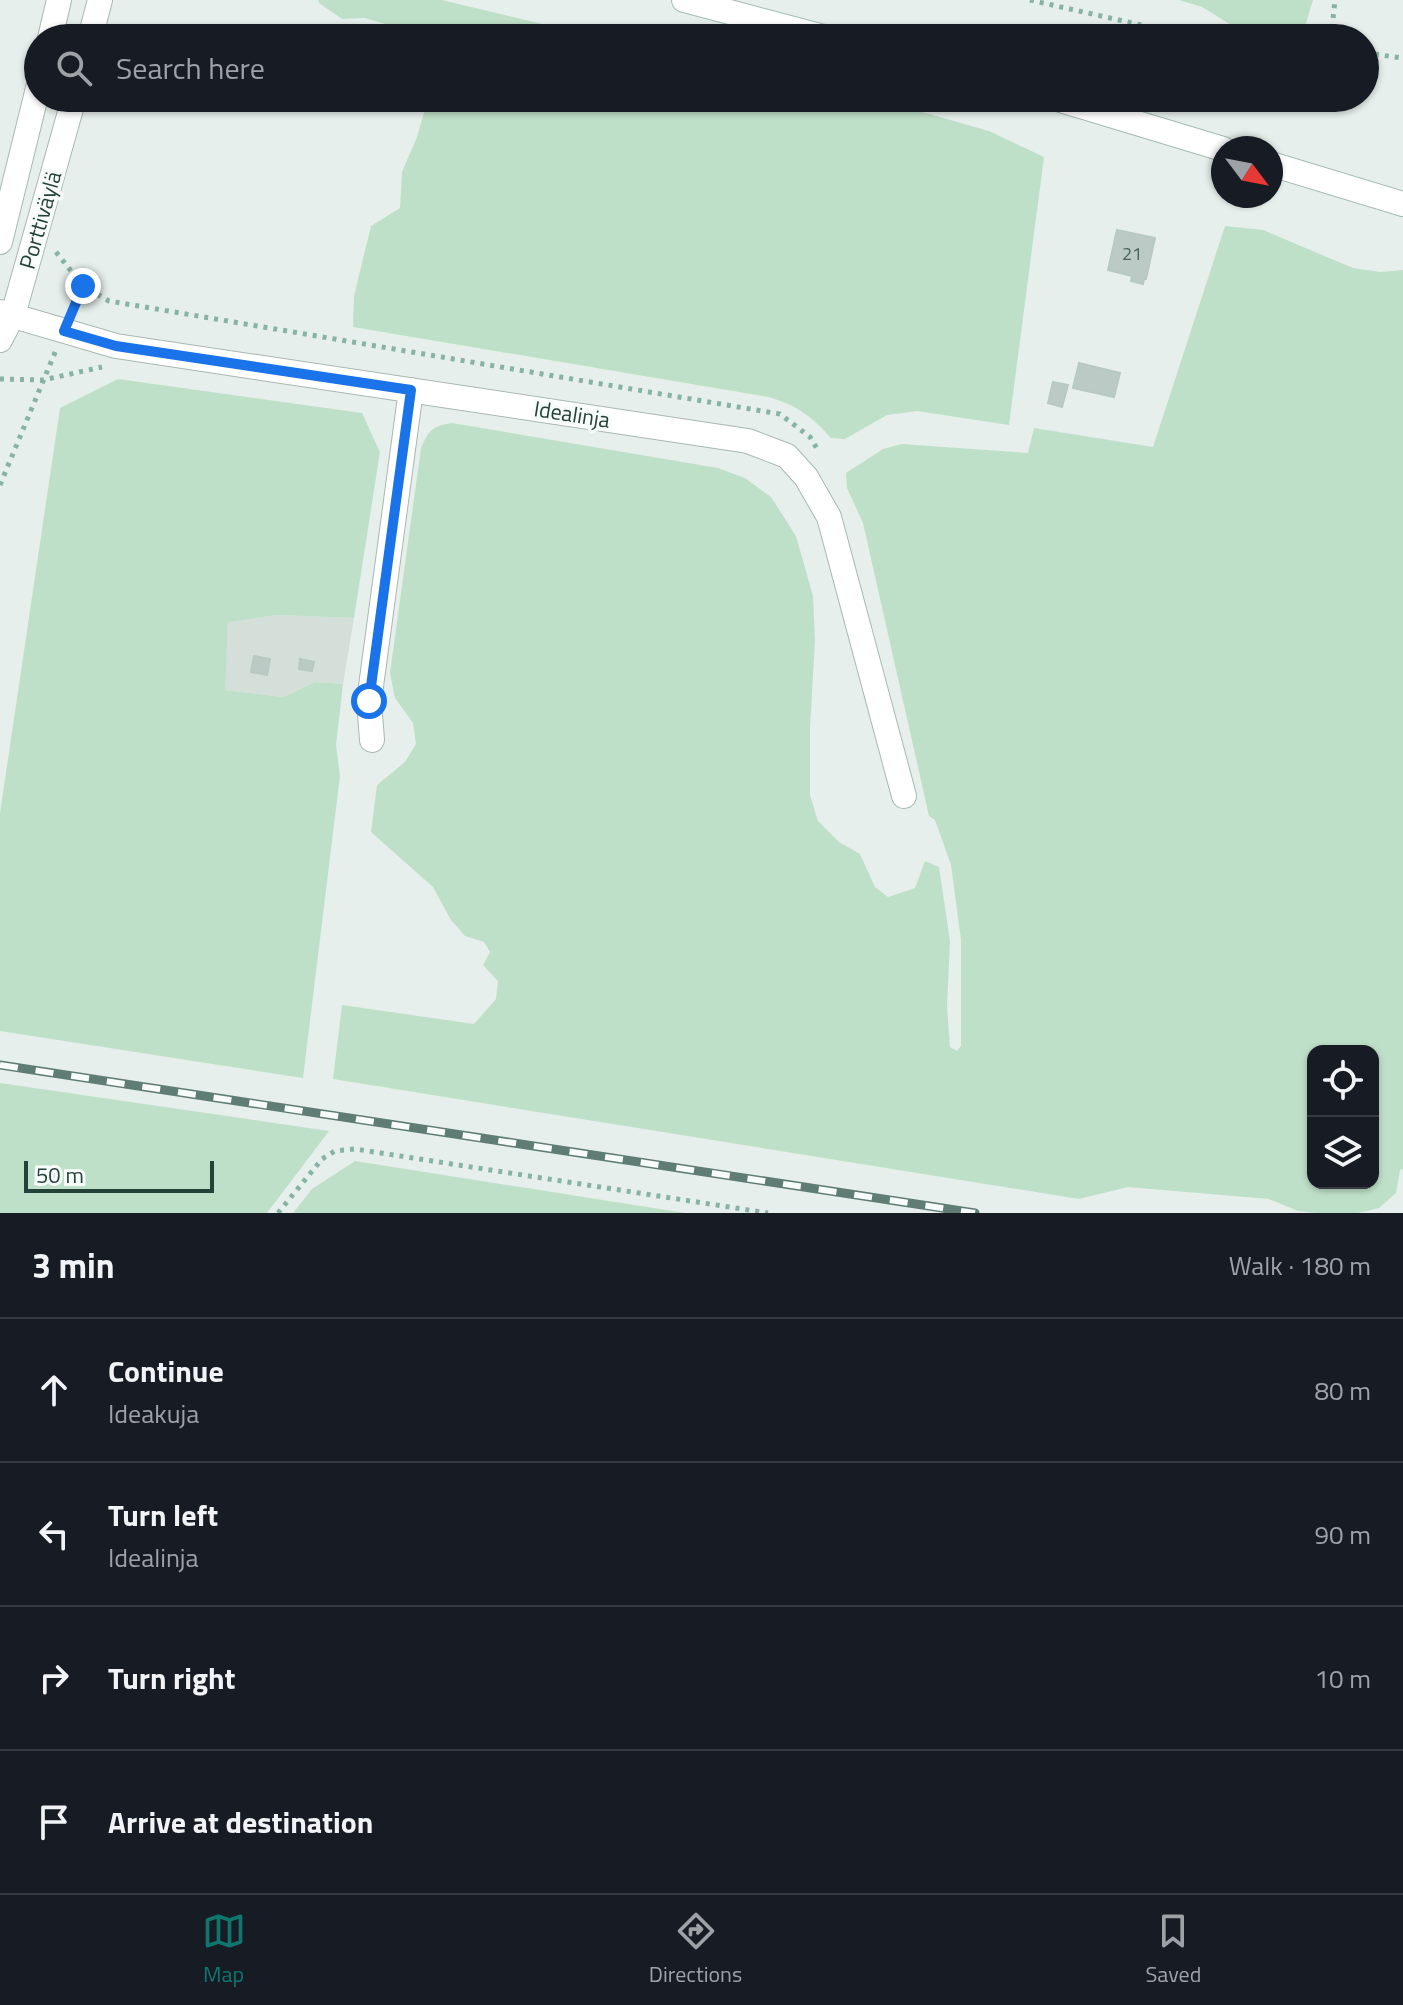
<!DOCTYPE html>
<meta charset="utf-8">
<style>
body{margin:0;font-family:"Titillium Web",sans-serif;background:#242831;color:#f1f3f6}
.controls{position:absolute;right:24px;bottom:24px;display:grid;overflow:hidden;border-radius:16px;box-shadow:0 2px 6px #0004}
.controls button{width:72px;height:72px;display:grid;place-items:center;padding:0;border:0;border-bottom:2px solid #363941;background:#171b24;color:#f1f3f6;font:40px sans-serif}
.compass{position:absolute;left:1211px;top:136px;width:72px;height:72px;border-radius:50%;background:#171b24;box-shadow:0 2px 6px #0004;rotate:122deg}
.scale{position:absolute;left:24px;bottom:20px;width:190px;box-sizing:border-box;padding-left:8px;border:4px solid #24423a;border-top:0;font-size:22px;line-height:28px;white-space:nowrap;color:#24423a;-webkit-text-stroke:6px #f7fbf9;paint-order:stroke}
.stop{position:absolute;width:24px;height:24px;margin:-18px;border:6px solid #1a73e8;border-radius:50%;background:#fff}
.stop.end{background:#1a73e8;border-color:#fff;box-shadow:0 2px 8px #0008}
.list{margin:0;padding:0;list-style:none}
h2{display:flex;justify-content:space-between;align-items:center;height:104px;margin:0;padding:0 32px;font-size:34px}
h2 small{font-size:26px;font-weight:400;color:#9ea1a6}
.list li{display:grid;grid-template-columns:52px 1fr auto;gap:24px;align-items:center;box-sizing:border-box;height:144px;padding:0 32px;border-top:2px solid #363941}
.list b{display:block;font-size:30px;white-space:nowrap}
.list p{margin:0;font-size:26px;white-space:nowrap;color:#9ea1a6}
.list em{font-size:26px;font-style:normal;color:#9ea1a6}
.icon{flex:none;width:44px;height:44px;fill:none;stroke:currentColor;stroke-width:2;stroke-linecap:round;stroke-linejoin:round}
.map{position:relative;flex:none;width:1403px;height:1213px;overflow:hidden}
.search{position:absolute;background:#171b24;box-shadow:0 2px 6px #0004;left:24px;right:24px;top:24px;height:88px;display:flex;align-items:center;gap:20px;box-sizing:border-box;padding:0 28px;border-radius:44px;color:#9ea1a6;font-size:30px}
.sheet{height:680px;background:#171b24}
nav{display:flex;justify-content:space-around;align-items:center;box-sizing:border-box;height:112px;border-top:2px solid #363941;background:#171b24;font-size:22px;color:#9ea1a6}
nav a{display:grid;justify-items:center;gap:4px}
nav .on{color:#0f766e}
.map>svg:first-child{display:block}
.built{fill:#d4dfda}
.green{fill:#bfe0c8;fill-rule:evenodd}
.building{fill:#bbcac4;stroke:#b8c9c2;stroke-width:2}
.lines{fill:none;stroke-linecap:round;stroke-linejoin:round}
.minor-casing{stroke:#a8b8b2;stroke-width:26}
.secondary-casing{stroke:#a4bbb3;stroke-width:26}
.path{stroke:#86b3a5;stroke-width:5;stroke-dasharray:4 6;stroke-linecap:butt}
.minor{stroke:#fff;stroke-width:24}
.secondary{stroke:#fff;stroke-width:24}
.rail-casing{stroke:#5f7d75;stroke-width:9}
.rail{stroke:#f7fbf9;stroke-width:6;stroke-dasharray:18;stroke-linecap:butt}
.route{stroke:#1a73e8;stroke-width:10}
.labels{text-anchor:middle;stroke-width:7;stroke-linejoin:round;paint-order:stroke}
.number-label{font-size:18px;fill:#4a645c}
.street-label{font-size:22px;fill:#24423a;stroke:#f7fbf9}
</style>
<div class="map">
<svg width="1403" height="1213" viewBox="0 0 1403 1213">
<rect width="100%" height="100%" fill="#e6efeb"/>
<path class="built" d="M278,615L354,618L343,684L315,682L283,697L224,690L228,621Z"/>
<path class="green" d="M318,0H442L542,24L569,38H406L389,25L365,18L342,19L319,3Z
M1179,0H1313L1302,36L1241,31L1202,7Z
M428,98H837L874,108L922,112L989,131L1044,157L1009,425L917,411L887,415L845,439L831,438C811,416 798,406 769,397L353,327L354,296L371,226L400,208L402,172L417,137Z
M1225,226L1263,230L1353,268L1380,272L1403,270V1169L1400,1170L1396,1193L1379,1208L1358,1213H1316L1298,1211L1269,1199L1128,1187L1079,1199L333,1079L342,1005L474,1024L496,999L498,981L483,965L490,952L484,942L465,936L451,920L433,887L371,832L377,785L405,762L416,744L413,723L395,698L390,673L421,448C429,430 432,426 452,423L718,468L745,478L771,497L796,536L813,596L815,640L810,728V795L818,821L839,842L860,854L875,887L888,897L915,888L925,861L939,867L950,941L947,1006L950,1047L957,1051L961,1046V940L951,865L935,820L929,816L863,523L847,488L846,473L883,449L902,444L1028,453L1034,428L1153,447ZM1313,1051H1373V1183H1313Z
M118,379L362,413L380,452L354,618L278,615L228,622L225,690L283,697L315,682L343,684L336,745L340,776L303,1078L0,1031V813L60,408Z
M0,1083L329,1131L267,1213H0Z
M355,1161L685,1213H293L312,1189Z"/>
<path class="building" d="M1117,230L1155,238L1146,279H1144L1143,284L1131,281L1132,276L1108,270Z
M1079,363L1120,373L1114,397L1073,388Z
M1053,382L1068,385L1062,407L1048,403Z
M254,656L270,659L267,675L251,672Z
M300,659L314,662L312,671L299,669Z"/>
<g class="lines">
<g class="minor-casing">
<path id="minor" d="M50,38L59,0
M90,38L100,0
M0,242L38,88
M0,312L116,346L748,441L787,456L806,477L829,517L904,796
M0,340L13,315L74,98
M372,740L369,701L411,390"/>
</g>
<g class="secondary-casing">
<path id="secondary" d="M684,0L828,38
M1054,98L1223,149
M1271,164L1403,204"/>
</g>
<path class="path" d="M1030,0L1190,36L1211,38
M1331,38L1335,0
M1365,53L1403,58
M56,252L83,286L109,301L780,414L810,437L819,452
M72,311L83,286
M0,379L43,380L102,367
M0,485L56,350
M278,1213L322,1159L335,1151L355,1149L768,1213"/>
<use href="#minor" class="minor"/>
<use href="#secondary" class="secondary"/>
<g class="rail-casing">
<path id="rail" d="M0,1065L975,1213"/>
</g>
<use href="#rail" class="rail"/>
</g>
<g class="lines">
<path class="route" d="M83,286L64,331L116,346L411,390L369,701"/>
</g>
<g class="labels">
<g class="number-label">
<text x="1132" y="260">21</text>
</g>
<g class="street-label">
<text transform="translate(40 220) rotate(-74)" y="8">Porttiväylä</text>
<text transform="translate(572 414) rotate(9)" y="8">Idealinja</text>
</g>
</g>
</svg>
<div class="controls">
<button><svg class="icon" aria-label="locate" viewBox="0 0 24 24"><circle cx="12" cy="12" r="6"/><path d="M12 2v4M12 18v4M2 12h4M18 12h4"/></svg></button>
<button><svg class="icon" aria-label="layers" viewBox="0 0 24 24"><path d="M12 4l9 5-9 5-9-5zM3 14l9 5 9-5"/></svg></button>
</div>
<svg class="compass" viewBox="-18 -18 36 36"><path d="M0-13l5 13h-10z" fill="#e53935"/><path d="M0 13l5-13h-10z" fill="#9ea1a6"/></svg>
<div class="scale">50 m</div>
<div class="stop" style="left:369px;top:701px"></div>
<div class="stop end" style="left:83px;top:286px"></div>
<div class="search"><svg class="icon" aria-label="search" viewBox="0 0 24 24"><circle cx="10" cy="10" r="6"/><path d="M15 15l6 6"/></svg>Search here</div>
</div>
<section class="sheet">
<h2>3 min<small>Walk · 180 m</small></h2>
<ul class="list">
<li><svg class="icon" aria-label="ahead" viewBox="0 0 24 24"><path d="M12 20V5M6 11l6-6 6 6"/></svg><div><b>Continue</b><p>Ideakuja</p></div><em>80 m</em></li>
<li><svg class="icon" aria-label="left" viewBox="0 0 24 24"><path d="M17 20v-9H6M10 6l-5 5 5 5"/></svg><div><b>Turn left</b><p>Idealinja</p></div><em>90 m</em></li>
<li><svg class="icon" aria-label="right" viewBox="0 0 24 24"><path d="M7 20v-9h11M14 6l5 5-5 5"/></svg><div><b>Turn right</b></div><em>10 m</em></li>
<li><svg class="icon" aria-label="arrive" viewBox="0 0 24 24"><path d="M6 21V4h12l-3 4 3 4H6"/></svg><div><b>Arrive at destination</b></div></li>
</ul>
</section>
<nav>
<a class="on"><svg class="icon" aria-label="map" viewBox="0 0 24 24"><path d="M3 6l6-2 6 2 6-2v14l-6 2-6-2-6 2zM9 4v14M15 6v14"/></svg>Map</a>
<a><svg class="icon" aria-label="directions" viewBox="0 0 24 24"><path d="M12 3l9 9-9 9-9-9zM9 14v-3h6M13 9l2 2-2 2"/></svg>Directions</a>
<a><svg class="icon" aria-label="saved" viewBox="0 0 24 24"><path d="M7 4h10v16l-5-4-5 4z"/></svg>Saved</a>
</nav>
